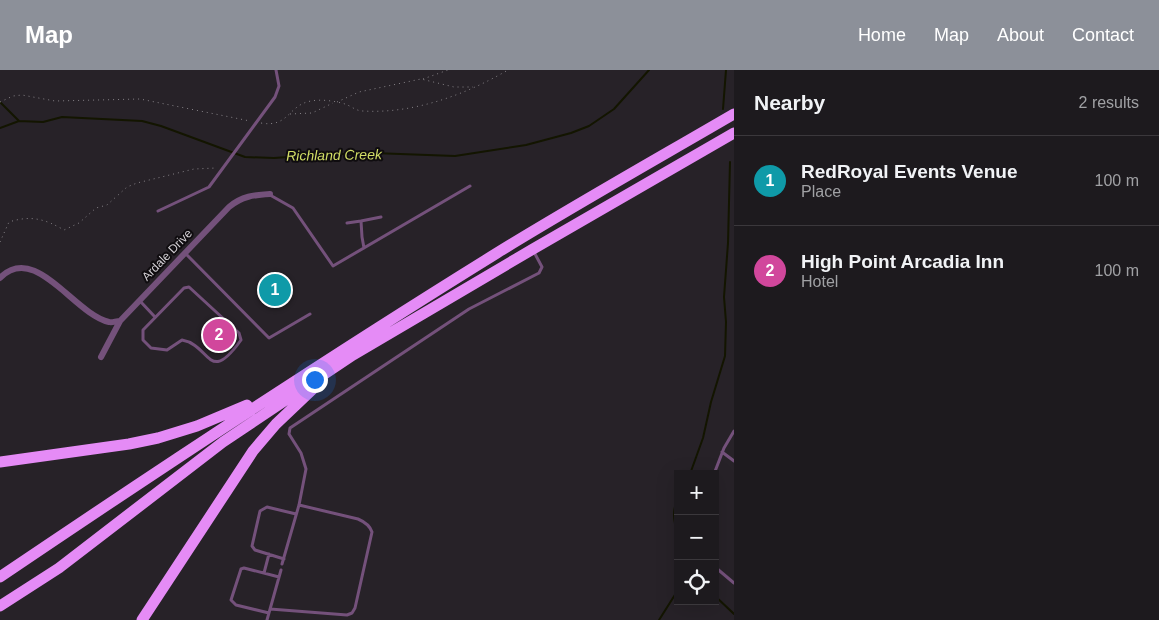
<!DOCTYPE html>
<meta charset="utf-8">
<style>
body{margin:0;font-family:Arial,sans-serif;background:#2a272b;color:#f1f3f6}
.controls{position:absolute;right:15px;bottom:15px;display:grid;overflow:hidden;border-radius:0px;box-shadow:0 5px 20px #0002}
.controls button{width:45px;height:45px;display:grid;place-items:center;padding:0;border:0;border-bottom:1px solid #3b383c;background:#1d1a1e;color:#f1f3f6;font:25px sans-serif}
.you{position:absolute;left:314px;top:309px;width:18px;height:18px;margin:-12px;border:4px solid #fff;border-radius:50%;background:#1a73e8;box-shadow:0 0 0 8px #1a73e833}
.badge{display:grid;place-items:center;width:32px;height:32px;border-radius:50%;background:#8c9099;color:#fff;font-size:16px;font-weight:700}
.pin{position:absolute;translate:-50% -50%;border:2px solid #fff;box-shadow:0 1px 5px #0006}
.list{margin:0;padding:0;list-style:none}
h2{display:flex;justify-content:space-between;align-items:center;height:65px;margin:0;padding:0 20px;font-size:21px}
h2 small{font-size:16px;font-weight:400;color:#a0a1a4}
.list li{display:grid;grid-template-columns:32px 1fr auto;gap:15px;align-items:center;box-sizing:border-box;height:90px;padding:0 20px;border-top:1px solid #3b383c}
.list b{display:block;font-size:19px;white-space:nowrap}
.list p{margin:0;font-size:16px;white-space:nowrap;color:#a0a1a4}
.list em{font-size:16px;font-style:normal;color:#a0a1a4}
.icon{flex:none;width:28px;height:28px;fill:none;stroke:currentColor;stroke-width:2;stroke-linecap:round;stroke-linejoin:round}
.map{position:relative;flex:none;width:734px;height:550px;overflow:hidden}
header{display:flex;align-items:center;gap:30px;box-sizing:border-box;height:70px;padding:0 25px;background:#8c9099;color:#fff}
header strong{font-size:24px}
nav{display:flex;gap:28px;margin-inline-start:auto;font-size:18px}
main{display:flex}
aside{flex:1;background:#1d1a1e}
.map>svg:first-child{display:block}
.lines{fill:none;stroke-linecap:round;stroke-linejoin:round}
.stream{stroke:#131500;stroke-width:2}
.path{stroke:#868287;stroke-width:1;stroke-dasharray:1 4;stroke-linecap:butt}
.service{stroke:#74517b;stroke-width:3}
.minor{stroke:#74517b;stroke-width:6}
.motorway{stroke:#e58bf6;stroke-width:11}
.labels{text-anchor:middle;stroke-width:4;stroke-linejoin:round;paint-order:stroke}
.street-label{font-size:12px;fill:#d4d0d5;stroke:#0f0c0f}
.water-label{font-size:14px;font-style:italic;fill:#d2de66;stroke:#0f0c0f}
</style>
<header>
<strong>Map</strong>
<nav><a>Home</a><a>Map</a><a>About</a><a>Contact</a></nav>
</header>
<main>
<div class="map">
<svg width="734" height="550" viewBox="0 0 734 550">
<rect width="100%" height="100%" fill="#272228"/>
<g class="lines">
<path class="stream" d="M0,32L19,51
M723,39L726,0
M0,58L19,51L43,52L62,47L142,51L161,56L245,87L274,88L316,85L373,83L455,86L526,75L571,63L589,56L614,39L649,0
M690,404L703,368L711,332L725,286L726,252L724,227L728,173L730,92
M678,428C672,440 673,451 678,463
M715,526L734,544
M659,550L678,520"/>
<path class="path" d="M423,9L448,0
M0,32L13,26L22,25L55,31L140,29L250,51
M337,32L359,22L421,9L454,17H473
M290,44L312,43L333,33
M261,53C289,58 288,35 311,31C321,29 335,31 345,34C351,36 356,41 363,41C413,44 465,25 508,0
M0,172L9,152C31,145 45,149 64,160L79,153L96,138L107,135L127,117L137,113L194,99L216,98"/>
<path class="service" d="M270,125L293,138L333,196L470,116
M158,141L209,117L275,27L279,16L276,0
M347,153L361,151
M364,178L362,167L361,151L381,147
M185,183L269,268L310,244
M189,217L239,263L241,270C208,316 211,275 182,270L167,280L151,278L143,270V260L184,218Z
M140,231L155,247
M722,382L734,391
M714,404L724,378L734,361
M284,489L255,480L252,476L260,441L267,437L296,444
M282,494L299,435L306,399L301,383L289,364L290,358L469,239L539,203L542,197L534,182
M715,497L734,513
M264,503L269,484
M270,539L347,545L352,543L355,538L372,462C370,456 365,452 358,449L299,435
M269,543L236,535L231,530L241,499L244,498L279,507
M267,550L281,500"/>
<path class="minor" d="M0,208C35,172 74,244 109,252C112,253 116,251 120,251
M101,287L120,251L229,137C242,126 254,125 270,124"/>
<path class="motorway" d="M0,392L129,374L158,368L197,356L247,335
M0,507C164,396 329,287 497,183C575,135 655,90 734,44
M0,536L59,498L223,372L353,285L533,179L734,63
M142,550L253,381L276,354L316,316"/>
</g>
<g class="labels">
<g class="street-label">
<text transform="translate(167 185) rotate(-46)" y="4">Ardale Drive</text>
</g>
<g class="water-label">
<text transform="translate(334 85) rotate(-1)" y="5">Richland Creek</text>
</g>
</g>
</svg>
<div class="controls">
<button>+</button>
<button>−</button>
<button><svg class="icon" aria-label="locate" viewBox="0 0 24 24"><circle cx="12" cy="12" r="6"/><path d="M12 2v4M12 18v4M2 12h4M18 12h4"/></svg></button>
</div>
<div class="you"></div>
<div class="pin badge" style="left:275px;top:220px;background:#0f9aa8">1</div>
<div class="pin badge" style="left:219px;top:265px;background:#d1479c">2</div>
</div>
<aside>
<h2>Nearby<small>2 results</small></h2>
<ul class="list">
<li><span class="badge" style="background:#0f9aa8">1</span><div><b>RedRoyal Events Venue</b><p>Place</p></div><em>100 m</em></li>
<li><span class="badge" style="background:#d1479c">2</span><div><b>High Point Arcadia Inn</b><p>Hotel</p></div><em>100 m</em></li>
</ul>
</aside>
</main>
